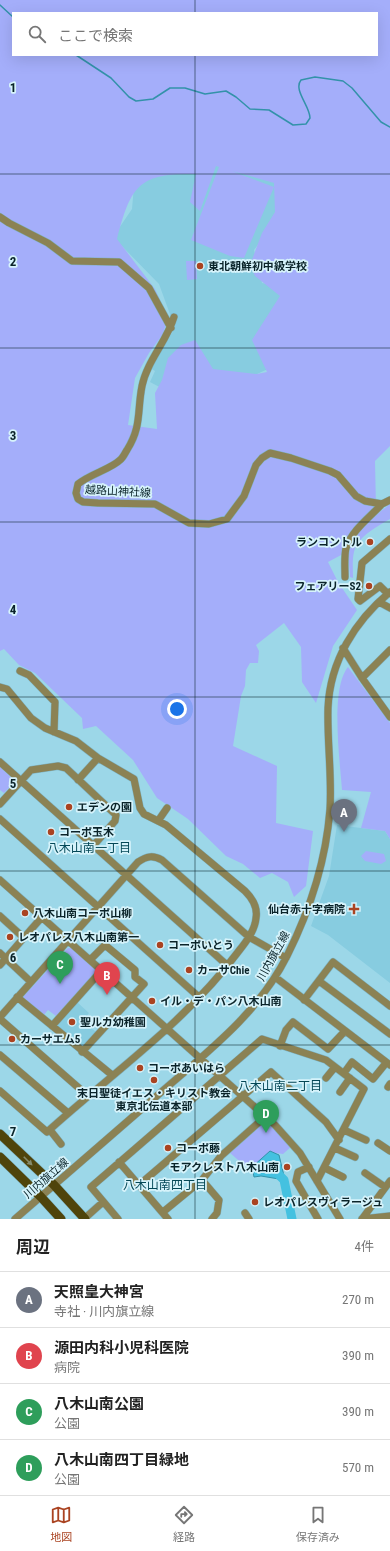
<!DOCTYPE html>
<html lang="ja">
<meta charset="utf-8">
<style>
body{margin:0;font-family:"Roboto Condensed","Noto Sans JP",sans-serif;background:#f2f2f2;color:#222}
.you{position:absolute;left:177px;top:709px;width:14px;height:14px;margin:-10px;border:3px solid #fff;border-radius:50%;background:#1a73e8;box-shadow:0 0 0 6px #1a73e833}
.badge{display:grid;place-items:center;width:26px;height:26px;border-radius:50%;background:#aa4321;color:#fff;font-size:13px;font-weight:700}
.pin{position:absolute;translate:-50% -33px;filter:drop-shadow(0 1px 2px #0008)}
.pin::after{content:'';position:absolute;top:21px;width:14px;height:12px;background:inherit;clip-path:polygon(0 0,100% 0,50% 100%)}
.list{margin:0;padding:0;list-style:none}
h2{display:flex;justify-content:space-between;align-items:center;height:52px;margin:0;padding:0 16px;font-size:17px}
h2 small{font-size:13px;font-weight:400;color:#767676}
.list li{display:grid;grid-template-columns:26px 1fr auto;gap:12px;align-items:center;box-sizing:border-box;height:56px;padding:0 16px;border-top:1px solid #e0e0e0}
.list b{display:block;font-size:15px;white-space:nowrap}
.list p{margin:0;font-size:13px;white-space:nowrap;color:#767676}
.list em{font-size:13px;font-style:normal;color:#767676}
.icon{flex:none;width:22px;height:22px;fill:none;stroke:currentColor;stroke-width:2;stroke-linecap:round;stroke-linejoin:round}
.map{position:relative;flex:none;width:390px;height:1219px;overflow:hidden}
.search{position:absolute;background:#fff;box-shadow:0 4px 16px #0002;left:12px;right:12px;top:12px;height:44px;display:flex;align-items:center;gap:10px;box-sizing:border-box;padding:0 14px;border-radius:0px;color:#767676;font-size:15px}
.sheet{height:276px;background:#fff}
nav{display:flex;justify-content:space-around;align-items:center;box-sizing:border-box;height:56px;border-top:1px solid #e0e0e0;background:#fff;font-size:11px;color:#767676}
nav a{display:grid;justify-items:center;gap:2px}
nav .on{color:#aa4321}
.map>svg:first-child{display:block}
.built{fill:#87cce0}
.green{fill:#a4aefa;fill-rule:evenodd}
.water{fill:#44c1e0;stroke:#3392a9}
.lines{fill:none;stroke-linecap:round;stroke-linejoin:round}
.stream{stroke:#3392a9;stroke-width:1.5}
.river{stroke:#44c1e0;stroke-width:9}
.minor-casing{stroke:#7fb3c2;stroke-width:8}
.major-casing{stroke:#7fb3c2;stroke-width:10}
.minor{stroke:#8b8254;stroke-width:7}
.major{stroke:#4f440b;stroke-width:9}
.oneway{fill:#858a6b}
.grid{fill:none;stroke:#0a2329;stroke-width:1;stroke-opacity:0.55}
.poi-dot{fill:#aa4321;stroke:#d6f3fb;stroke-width:1.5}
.labels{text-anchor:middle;stroke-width:3.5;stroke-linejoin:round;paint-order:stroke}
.poi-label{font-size:11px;font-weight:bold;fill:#0a2329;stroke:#d6f3fb;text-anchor:start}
.street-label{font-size:11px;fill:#0a2329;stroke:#d6f3fb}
.neighbourhood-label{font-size:12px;fill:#034756;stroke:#d6f3fb}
.grid-label{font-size:13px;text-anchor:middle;font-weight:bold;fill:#0a2329;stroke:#d6f3fb;stroke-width:3.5;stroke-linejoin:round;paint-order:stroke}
</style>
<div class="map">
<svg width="390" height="1219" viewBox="0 0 390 1219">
<rect width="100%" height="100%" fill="#9cd7e8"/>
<path class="built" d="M219,162L285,180L280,215L254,250L262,283L316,294L303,353L257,374L180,398L150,382L155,371L150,368L172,333L178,317H171L159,284L113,237L132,209L134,186L157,170Z
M337,825L385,831L390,839V983L328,935L311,926L329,876Z
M77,1002L89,1013L83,1021L96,1032L84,1046H80L57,1028V1024Z"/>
<path class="green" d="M0,0H390V446L375,461L376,508L343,554L328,562L338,582L357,610L333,646L316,703L302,682L301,647L284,623L256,645L259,651L258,663H250L246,670L245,686L241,696L233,746L277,766L276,823L313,831L306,886L294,897L288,882L272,873L260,878L243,864L226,856L188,819L157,798L133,760L96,726L83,729L82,718L35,673L19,665L4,649L0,651ZM13,13H377V55H13ZM216,166L219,167L191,240L230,256L244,258L274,187L232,171L274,183L275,212L262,233L250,265L255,276L280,296L252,340L267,372L257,374L213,369L195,340L181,345L168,358L162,380L155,393L157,429L128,425L135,378L149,353L163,334L168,317L155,289L117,239C131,185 139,173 196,174L190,202L200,211Z
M186,261H196L197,279L187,280Z
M390,504V519C378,526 357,537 354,552C352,560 353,570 353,578L350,577C350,570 348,562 349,555C351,533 374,517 390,504Z
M348,667L390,723V839L385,831L361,828L371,792L342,790C340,761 330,689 348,667Z
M0,767L15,781L4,793L0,790Z
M366,851L384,854L386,861L381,864L365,861L361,856Z
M68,948H71L97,971L56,1016L48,1010L43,1016L22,998Z
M267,1120L292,1146L283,1154L276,1153L251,1171L230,1153Z"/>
<path class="water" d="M270,1151L279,1155L285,1180L261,1176L254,1177L252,1167Z"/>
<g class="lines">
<path class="stream" d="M0,5L13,17
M76,55L111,78L129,97L136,101L153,99L170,88H185L205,94L226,91L236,97L250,109L269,110L293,125L306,124L310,118C310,106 293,90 301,80L315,77L343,81L352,88L381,122L390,127"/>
<path class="river" d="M275,1171L284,1180L292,1219"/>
<g class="minor-casing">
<path id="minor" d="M0,217L9,223L48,243L72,261L119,262L149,288L171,328
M174,317C167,341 147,361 142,386C137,411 142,426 127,450C125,453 123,458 120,460C111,469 90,474 78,484L76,493L78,499L83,502L98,503L155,504L189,523L209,524L227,519L244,496L256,465L262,458L270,453L291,458L330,471L338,475L356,496L365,501L382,504L390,500
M345,577C345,568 344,557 346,548C352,530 370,517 382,504
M388,594L380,586L360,601L358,599L362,563L390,539
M379,602L390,608
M343,648L362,678L390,717
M20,671L29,675L55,702L54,732
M362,678L390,650
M0,687L7,689L31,718L45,728L76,741L98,758L134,779L140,808L144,814L166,825L245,891C252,898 258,907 256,918C255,931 245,943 238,952C185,1023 111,1074 47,1132L0,1091
M0,762L228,966
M78,780L98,758
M0,804L31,770L58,766L66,768L116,815L115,821L93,846
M0,819L200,998
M158,821L167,808
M0,880L275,1125L300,1153L340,1219
M0,916L24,938
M0,953L31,982
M0,965L42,917
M275,977L390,1065
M319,981L390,1034
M17,997L112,1075
M304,1000L333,962L390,1006
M0,1017L138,862C147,856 153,855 162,860L249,937L286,958
M0,1019L88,1096
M52,1026L102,970
M280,1046L286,1030L293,1022L328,1049L345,1031
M82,1052L144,984L135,977V970L105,945L90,960
M0,1055L68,1113
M344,1073L352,1062L373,1079L386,1063
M326,1078L335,1067
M388,1087L390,1084
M340,1092L350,1078
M50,1130L61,1144
M344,1130L366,1140
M378,1143L390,1151
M335,1148L355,1157
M119,1162L168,1219
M309,1167L298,1172L296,1181L318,1219
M325,1168L343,1177
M365,1173L385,1187
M202,1180L219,1200L217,1213L212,1219
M139,1185L271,1072L326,1122L339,1140
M163,1212L202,1180L221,1156L266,1116
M245,1213L249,1219
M85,1218L103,1202
M15,1219C63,1177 111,1136 159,1094C206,1053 258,1014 287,956C310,910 326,861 330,809C332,775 327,741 328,708C330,661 355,621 390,592
M118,1219L91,1187L262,1039L326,1060L364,1089L317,1181
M362,1219L390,1181
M362,1219L390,1216"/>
</g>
<g class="major-casing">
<path id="major" d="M0,1134L54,1185L85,1219
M0,1157L41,1197L61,1219"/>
</g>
<use href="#minor" class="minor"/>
<use href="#major" class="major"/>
</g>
<defs><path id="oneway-solid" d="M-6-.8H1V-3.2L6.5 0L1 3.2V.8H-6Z"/></defs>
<use class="oneway" href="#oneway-solid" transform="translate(28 1161) rotate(45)"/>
<path class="grid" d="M195,0V13M195,55V1219M0,174H390M0,348H390M0,522H390M0,697H390M0,871H390M0,1045H390"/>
<g class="poi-dot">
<circle cx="200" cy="266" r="4"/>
<circle cx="370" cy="542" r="4"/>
<circle cx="369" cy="586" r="4"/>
<circle cx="69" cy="807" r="4"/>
<circle cx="51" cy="832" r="4"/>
<path d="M352 903h4v4h4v4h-4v4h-4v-4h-4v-4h4z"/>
<circle cx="25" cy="913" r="4"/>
<circle cx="10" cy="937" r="4"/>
<circle cx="160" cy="945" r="4"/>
<circle cx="189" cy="970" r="4"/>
<circle cx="152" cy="1001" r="4"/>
<circle cx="72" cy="1022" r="4"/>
<circle cx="12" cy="1039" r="4"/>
<circle cx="140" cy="1068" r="4"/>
<circle cx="154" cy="1080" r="4"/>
<circle cx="168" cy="1148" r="4"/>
<circle cx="287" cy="1167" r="4"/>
<circle cx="255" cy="1202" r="4"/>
</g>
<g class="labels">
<g class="poi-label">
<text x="208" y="270">東北朝鮮初中級学校</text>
<text x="362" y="546" text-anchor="end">ランコントル</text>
<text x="361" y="590" text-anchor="end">フェアリーS2</text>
<text x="77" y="811">エデンの園</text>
<text x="59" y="836">コーポ玉木</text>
<text x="345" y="913" text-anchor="end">仙台赤十字病院</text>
<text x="33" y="917">八木山南コーポ山柳</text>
<text x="18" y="941">レオパレス八木山南第一</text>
<text x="168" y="949">コーポいとう</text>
<text x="197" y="974">カーサChie</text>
<text x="160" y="1005">イル・デ・パン八木山南</text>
<text x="80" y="1026">聖ルカ幼稚園</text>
<text x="20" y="1043">カーサエム5</text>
<text x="148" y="1072">コーポあいはら</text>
<text x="154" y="1097" text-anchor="middle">末日聖徒イエス・キリスト教会<tspan x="154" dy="13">東京北伝道本部</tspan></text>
<text x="176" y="1152">コーポ藤</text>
<text x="279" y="1171" text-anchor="end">モアクレスト八木山南</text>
<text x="263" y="1206">レオパレスヴィラージュ</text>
</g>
<g class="street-label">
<text transform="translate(118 491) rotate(3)" y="4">越路山神社線</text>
<text transform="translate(273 956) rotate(-61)" y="4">川内旗立線</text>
<text transform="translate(46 1178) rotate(-41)" y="4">川内旗立線</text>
</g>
<g class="neighbourhood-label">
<text x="89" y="852">八木山南一丁目</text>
<text x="280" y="1090">八木山南二丁目</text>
<text x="165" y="1189">八木山南四丁目</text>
</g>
</g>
<g class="grid-label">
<text x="13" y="92">1</text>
<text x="13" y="266">2</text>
<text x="13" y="440">3</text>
<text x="13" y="614">4</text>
<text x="13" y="788">5</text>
<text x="13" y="962">6</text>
<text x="13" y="1136">7</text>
</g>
</svg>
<div class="you"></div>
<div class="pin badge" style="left:344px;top:832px;background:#6b7280">A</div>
<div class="pin badge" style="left:107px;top:995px;background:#e0444e">B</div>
<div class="pin badge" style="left:60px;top:984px;background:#2e9e5b">C</div>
<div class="pin badge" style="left:266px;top:1133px;background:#2e9e5b">D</div>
<div class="search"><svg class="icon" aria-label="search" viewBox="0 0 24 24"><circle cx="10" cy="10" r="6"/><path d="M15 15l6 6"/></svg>ここで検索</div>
</div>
<section class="sheet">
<h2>周辺<small>4件</small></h2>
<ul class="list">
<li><span class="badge" style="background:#6b7280">A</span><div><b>天照皇大神宮</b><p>寺社 · 川内旗立線</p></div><em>270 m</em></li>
<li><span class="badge" style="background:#e0444e">B</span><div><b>源田内科小児科医院</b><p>病院</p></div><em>390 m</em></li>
<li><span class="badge" style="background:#2e9e5b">C</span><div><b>八木山南公園</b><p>公園</p></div><em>390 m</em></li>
<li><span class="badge" style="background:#2e9e5b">D</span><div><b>八木山南四丁目緑地</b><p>公園</p></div><em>570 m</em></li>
</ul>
</section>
<nav>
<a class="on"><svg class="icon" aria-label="map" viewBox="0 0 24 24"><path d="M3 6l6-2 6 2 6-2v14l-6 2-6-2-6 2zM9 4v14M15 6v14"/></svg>地図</a>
<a><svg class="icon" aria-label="directions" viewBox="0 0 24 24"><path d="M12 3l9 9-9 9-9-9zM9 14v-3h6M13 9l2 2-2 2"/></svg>経路</a>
<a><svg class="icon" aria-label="saved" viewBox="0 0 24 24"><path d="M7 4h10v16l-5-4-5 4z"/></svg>保存済み</a>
</nav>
